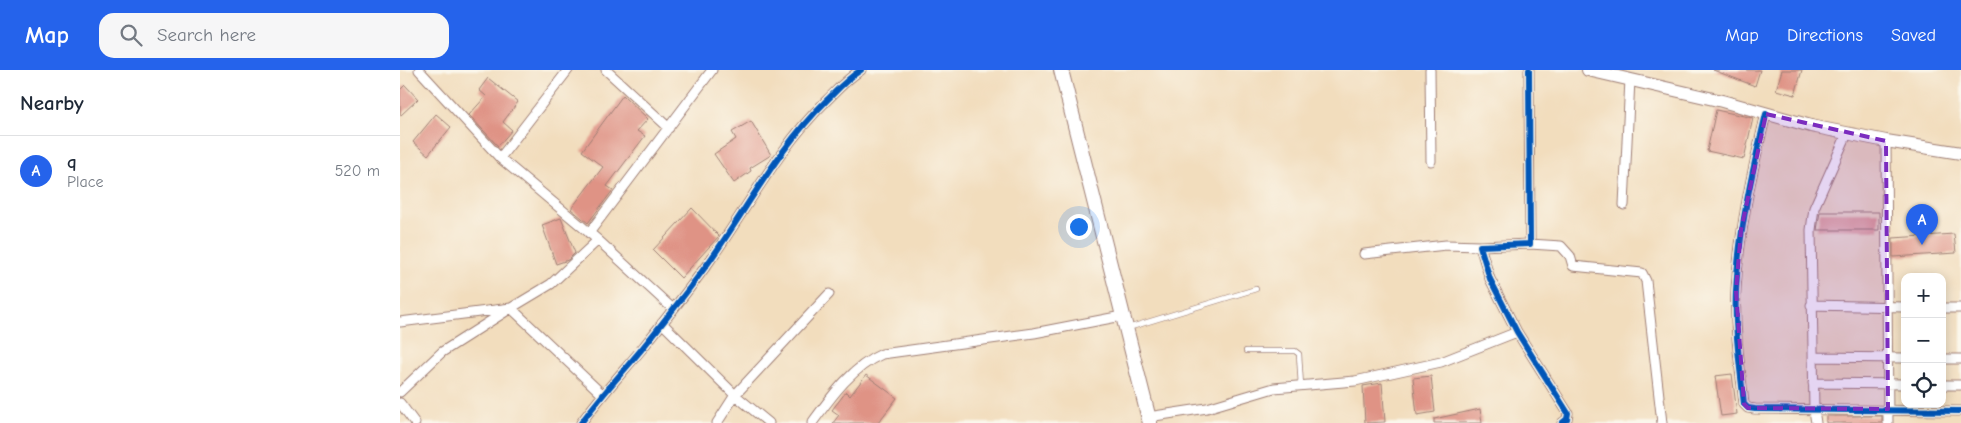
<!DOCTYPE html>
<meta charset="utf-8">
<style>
body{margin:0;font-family:"Comic Neue",sans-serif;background:#f6f6f7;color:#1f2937}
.controls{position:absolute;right:15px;bottom:15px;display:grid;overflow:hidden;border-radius:10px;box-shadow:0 2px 12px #0003}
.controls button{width:45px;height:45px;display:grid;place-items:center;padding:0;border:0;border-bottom:1px solid #e0e1e3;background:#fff;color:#1f2937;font:25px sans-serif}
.you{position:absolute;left:678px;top:156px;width:18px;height:18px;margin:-12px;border:4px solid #fff;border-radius:50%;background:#1a73e8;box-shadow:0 0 0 8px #1a73e833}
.badge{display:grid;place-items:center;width:32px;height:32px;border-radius:50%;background:#2563eb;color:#fff;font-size:16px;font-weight:700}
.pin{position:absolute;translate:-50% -41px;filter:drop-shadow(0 1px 2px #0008)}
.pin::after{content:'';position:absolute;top:26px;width:18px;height:15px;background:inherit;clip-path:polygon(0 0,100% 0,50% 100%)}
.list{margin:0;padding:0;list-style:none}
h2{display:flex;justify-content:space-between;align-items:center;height:65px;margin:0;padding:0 20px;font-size:21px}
h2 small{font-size:16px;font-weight:400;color:#747a83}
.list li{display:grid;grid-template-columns:32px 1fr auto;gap:15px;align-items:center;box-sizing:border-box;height:70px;padding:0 20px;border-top:1px solid #e0e1e3}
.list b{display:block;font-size:19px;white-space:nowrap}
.list p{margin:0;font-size:16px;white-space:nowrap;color:#747a83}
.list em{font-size:16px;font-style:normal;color:#747a83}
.icon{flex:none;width:28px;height:28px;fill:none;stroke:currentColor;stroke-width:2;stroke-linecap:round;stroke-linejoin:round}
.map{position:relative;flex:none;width:1561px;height:353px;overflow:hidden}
header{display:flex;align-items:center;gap:30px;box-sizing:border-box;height:70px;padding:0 25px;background:#2563eb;color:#fff}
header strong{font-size:24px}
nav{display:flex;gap:28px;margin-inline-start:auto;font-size:18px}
.search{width:350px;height:45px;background:#f6f6f7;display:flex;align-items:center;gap:12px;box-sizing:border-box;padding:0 18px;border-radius:15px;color:#747a83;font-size:19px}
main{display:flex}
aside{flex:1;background:#fff}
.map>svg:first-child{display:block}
.building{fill:#df9385}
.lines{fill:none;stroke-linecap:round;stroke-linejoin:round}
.service-casing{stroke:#9e7e74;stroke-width:6}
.minor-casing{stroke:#9e7e74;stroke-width:11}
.secondary-casing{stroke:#9e7e74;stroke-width:14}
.primary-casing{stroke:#9e7e74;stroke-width:16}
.service{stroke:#fff;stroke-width:4.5}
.minor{stroke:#fff;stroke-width:9}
.secondary{stroke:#fff;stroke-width:12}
.primary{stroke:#fff;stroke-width:14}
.cycleway-casing{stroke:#fbf7ec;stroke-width:9}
.cycleway{stroke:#0057b8;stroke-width:6}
.marked{fill:#7b2cbf;fill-opacity:0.2;stroke:#7b2cbf;stroke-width:4;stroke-dasharray:10 6;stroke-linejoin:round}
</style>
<header>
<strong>Map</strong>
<div class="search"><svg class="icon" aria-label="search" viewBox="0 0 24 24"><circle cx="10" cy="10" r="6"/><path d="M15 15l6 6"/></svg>Search here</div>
<nav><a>Map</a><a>Directions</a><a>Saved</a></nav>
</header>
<main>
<aside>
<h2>Nearby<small></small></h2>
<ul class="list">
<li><span class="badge">A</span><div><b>q</b><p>Place</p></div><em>520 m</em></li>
</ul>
</aside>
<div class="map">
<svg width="1561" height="353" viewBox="0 0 1561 353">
<rect width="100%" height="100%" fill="#fbf7ec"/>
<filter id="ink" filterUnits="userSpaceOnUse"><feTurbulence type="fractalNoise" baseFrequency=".02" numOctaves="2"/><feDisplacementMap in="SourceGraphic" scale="10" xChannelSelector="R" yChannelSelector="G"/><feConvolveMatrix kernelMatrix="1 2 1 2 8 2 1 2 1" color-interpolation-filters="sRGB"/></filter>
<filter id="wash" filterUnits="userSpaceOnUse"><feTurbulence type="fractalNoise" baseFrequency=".0096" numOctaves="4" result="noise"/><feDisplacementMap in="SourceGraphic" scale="20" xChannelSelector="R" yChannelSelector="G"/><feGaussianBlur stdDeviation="1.12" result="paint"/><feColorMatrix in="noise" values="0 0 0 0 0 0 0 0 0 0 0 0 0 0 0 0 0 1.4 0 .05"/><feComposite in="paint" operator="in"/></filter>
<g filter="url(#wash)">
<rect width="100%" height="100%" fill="#f2ddbd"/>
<g id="blocks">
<path class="building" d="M1313,0H1360L1355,16Z
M1382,0H1402L1395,25L1376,20Z
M88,8L118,32L103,52L112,60L98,76L69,45L86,26L79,20Z
M5,15L18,29L0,46V20Z
M223,25L248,49L237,61L245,66L207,116L213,120L188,153L171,139L203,97L182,81Z
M1316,40L1353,48L1344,89L1307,81Z
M36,44L51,57L28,85L13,72Z
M351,51L371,85L350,98L351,101L334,113L314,84L336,69L332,62Z
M292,138L319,166L281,208L253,180Z
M1420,142H1479V160H1417Z
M161,148L175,183L168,190L156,194L142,155Z
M1554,164L1556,183L1493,187V168Z
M1332,304L1337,344L1321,346L1315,306Z
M466,305L497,328L478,353H433L439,345L432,340L446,322L450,326Z
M1031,306L1035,342L1017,345L1013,308Z
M982,313L985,352L965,353L963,316Z
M1080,339L1082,353H1034V349Z
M1426,346H1482V353H1426Z"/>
</g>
</g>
<g filter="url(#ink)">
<use href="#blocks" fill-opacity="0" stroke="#9e7e74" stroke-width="1"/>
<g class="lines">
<g class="service-casing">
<path id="service" d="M728,258L856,219
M846,281H895L899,284L901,316"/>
</g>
<g class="minor-casing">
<path id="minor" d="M19,0L100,88L198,170L273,239
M206,0L269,58
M1030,0L1031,91
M1129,0L1130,174L1080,176L1090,209L1117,262L1168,343L1167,349L1162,353
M1366,44C1352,102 1339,160 1336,220C1334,257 1340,297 1344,334L1348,338L1355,339L1561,341
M1486,71L1488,353
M100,88L168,0
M1224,135L1230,9
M189,163L312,0
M1130,174L1161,176L1170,186L1173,196L1242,203L1246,211L1262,353
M964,184L1046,175L1080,176
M1411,235L1505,237
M1542,238H1561
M0,252L111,238L151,214L198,170
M262,253L335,325L369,353
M1413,287L1505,288
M1542,289H1561
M1413,313L1505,314
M1542,315H1561
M0,322L42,282L111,238L202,324
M0,333L15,353
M748,347L807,338L874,318L955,311L1041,292L1117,262
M181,353C200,327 221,304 241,280C265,250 289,220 311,189C349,135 379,77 427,30C438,19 448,8 461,0
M317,353L335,325L429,224
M412,353C431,327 452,297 482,284L634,263L722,246
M1416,353L1414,340L1411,160L1414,138L1447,64"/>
</g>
<g class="secondary-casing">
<path id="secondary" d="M1188,0L1322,31L1411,56L1486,71L1561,83"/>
</g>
<g class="primary-casing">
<path id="primary" d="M661,0L750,353"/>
</g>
<use href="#service" class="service"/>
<use href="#minor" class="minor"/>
<use href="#secondary" class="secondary"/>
<use href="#primary" class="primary"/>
<g class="cycleway-casing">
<path id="cycleway" d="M1129,0L1130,174L1080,176L1090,209L1117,262L1168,343L1167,349L1162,353
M1366,44C1352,102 1339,160 1336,220C1334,257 1340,297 1344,334L1348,338L1355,339L1561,341
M181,353C200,327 221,304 241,280C265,250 289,220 311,189C349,135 379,77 427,30C438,19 448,8 461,0"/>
</g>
<use href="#cycleway" class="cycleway"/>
</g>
</g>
<path class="marked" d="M1366,44L1486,71L1488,339L1348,338L1344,334L1336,221L1341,160Z"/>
</svg>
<div class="controls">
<button>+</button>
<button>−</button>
<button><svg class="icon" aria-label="locate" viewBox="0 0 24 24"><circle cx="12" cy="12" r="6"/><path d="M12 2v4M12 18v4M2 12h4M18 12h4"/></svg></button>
</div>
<div class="you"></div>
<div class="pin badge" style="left:1522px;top:175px">A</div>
</div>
</main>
